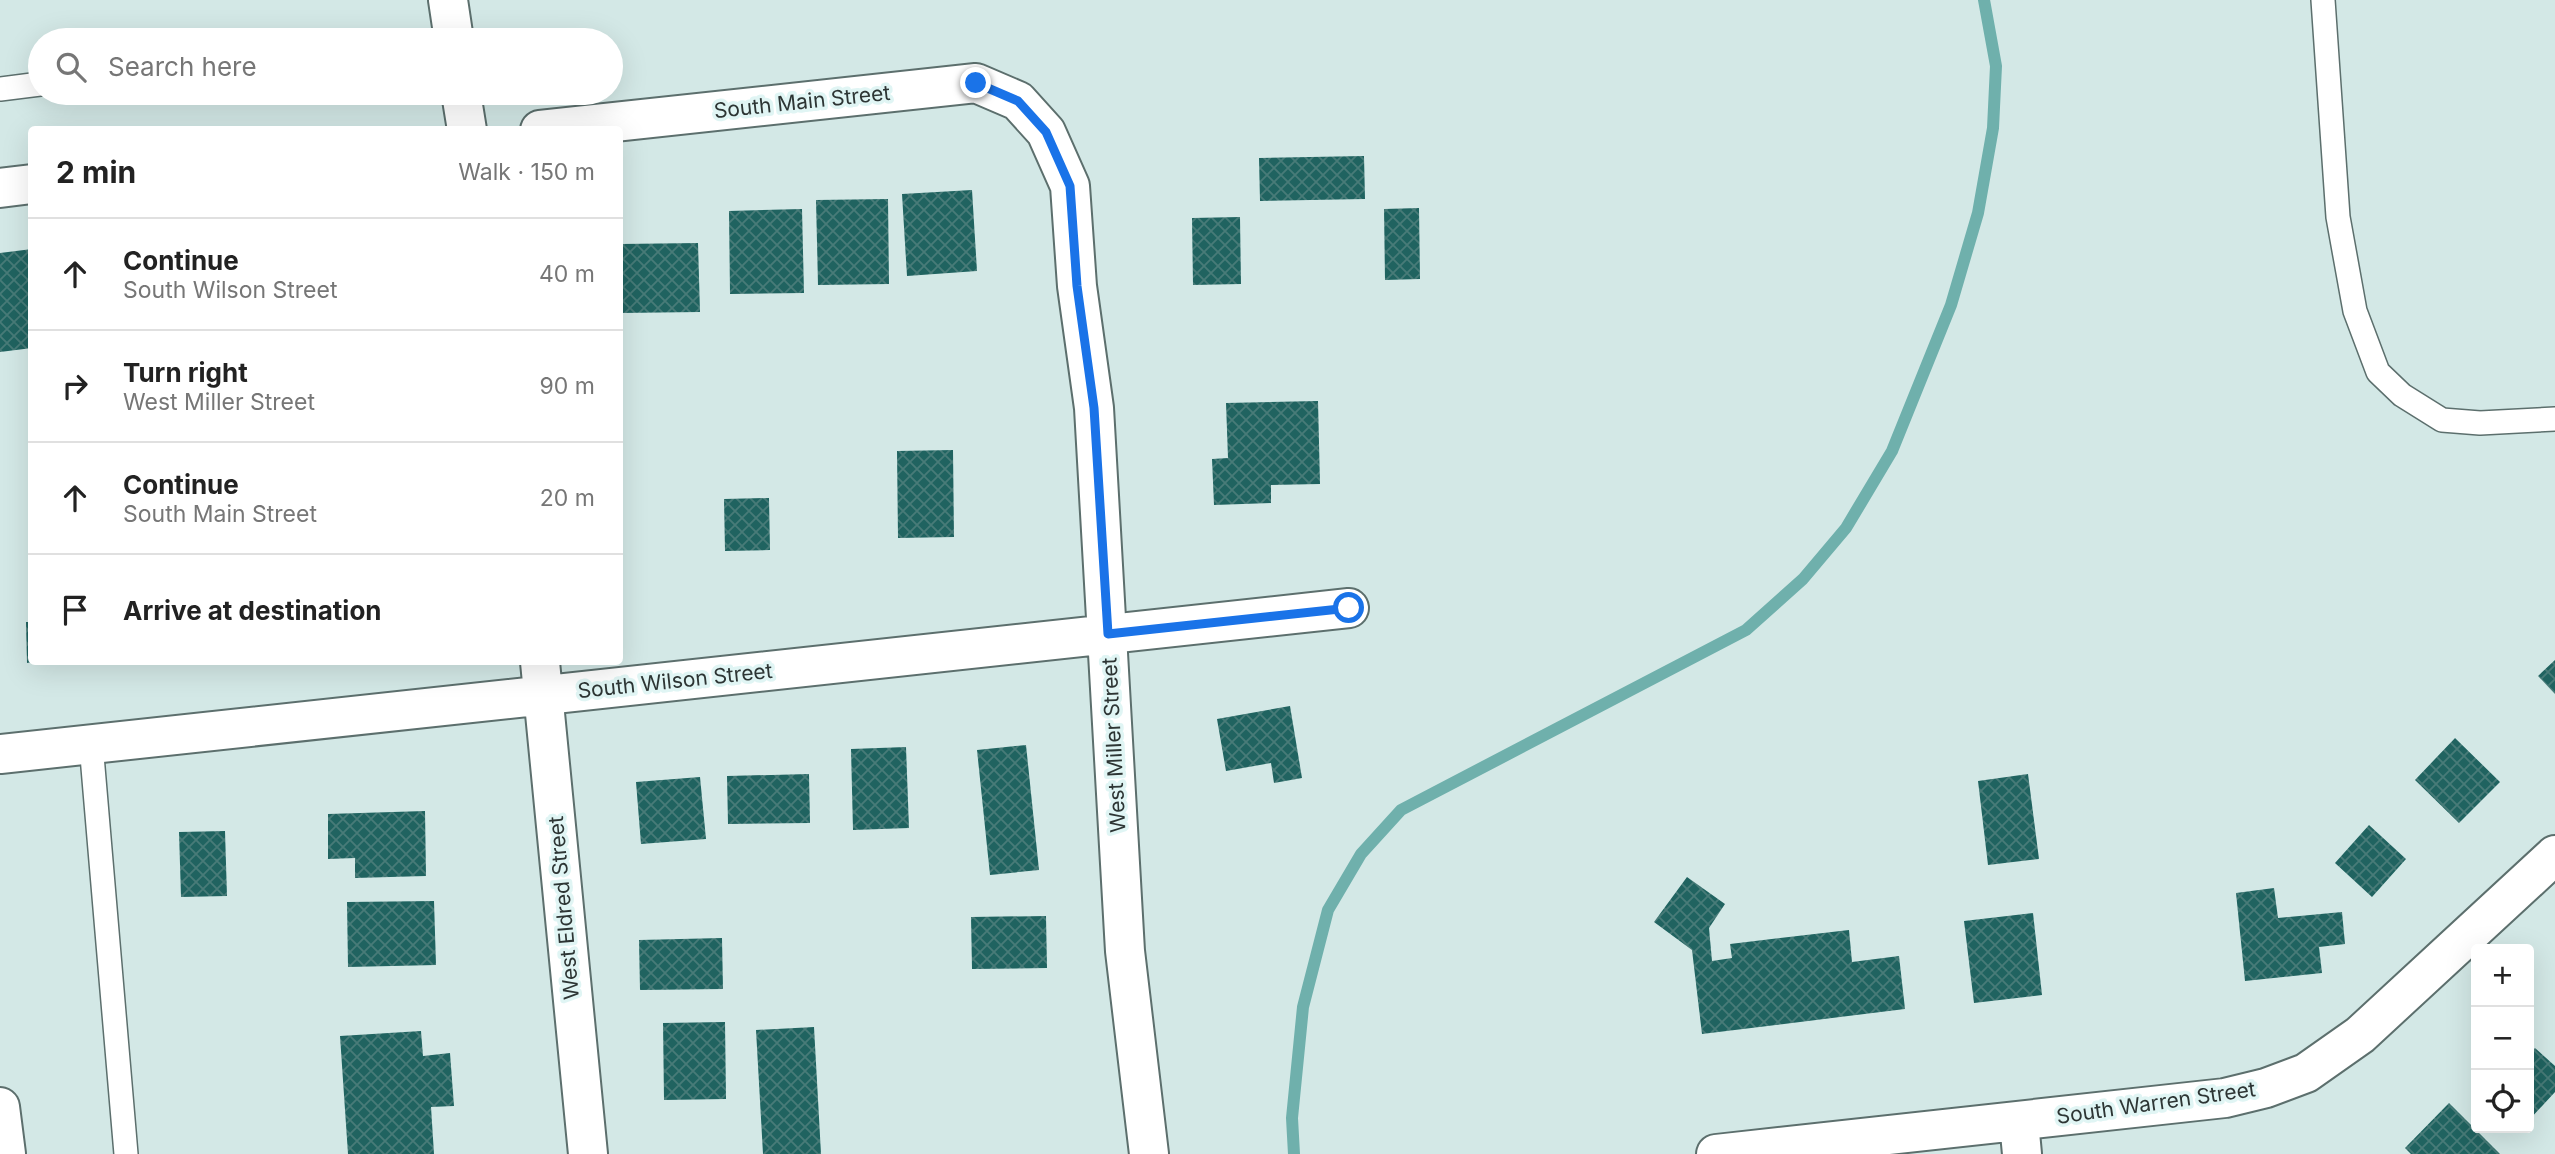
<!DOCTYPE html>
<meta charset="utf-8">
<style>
body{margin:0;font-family:Inter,sans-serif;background:#f2f2f2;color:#222}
.controls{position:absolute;right:21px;bottom:21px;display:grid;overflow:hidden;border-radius:7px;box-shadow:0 7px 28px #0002}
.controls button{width:63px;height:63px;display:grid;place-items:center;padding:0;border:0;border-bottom:2px solid #e0e0e0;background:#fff;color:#222;font:35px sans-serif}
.stop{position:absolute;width:21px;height:21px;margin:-16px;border:5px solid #1a73e8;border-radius:50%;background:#fff}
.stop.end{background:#1a73e8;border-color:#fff;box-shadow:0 2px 7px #0008}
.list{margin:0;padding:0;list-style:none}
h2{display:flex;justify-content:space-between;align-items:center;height:91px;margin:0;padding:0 28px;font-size:30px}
h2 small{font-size:23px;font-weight:400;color:#767676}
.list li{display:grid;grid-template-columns:46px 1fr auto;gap:21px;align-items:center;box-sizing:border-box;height:112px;padding:0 28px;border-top:2px solid #e0e0e0}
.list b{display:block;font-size:26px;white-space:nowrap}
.list p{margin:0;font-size:23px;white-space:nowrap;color:#767676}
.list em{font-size:23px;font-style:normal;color:#767676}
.icon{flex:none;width:38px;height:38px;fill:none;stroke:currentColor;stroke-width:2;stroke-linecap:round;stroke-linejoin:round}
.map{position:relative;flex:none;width:2555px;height:1154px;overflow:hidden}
.search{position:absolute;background:#fff;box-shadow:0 7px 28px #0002;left:28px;top:28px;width:595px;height:77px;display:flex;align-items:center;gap:18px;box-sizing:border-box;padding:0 24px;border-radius:38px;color:#767676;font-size:26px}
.panel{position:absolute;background:#fff;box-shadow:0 7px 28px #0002;left:28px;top:126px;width:595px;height:539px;border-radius:7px}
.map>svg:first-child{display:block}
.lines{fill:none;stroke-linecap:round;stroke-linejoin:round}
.stream{stroke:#6fb0ac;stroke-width:12}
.building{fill:url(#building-cross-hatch)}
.lane-casing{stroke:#5c6f6d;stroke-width:26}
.street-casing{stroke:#5c6f6d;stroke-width:42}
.lane{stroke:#fff;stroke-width:23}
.street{stroke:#fff;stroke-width:38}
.route{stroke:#1a73e8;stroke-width:9}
.labels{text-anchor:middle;stroke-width:7;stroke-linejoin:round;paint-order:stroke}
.street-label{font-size:21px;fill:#2d3534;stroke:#e0f5f4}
</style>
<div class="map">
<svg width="2555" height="1154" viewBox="0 0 2555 1154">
<defs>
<pattern id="building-cross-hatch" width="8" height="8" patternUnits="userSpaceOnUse" patternTransform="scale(1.75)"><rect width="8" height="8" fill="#206360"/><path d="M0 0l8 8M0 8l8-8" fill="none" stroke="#487b78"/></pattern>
</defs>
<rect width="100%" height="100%" fill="#d3e8e6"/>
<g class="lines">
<path class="stream" d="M1294,1154L1292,1118L1303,1007L1328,910L1361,854L1401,810L1746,630L1803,579L1846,528L1892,451L1951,305L1978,213L1993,128L1996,66L1984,0"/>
</g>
<path class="building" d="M1364,156L1365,199L1260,201L1259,158Z
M972,190L977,271L907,276L902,194Z
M888,199L889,284L818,285L816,200Z
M1419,208L1420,279L1385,280L1384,209Z
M802,209L804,293L730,294L729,211Z
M1240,217L1241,284L1193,285L1192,218Z
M698,243L700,312L620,313V244Z
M32,249V348L0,352V253Z
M1318,401L1320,484L1271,485V503L1214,505L1212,459L1228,458L1226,403Z
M953,450L954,537L898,538L897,451Z
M769,498L770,550L725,551L724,499Z
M26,622H32V662L27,663Z
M2555,660V694L2538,676Z
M1290,706L1302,778L1274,783L1271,763L1226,771L1217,719Z
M2455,738L2500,782L2459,823L2415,780Z
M1026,745L1039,870L990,875L977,750Z
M906,747L909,828L853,830L851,749Z
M809,774L810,823L728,824L727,776Z
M2028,774L2039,859L1988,865L1978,781Z
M700,777L706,839L641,844L636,782Z
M425,811L426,876L355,878V858L328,859V814Z
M2369,825L2406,859L2372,897L2335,863Z
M225,831L227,896L181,897L179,832Z
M1687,877L1725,904L1709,928L1712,961L1732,958L1730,944L1849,930L1852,962L1899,956L1905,1009L1702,1034L1692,950L1654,922Z
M2274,888L2278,918L2342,912L2345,944L2319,947L2322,973L2245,981L2236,893Z
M434,901L436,965L348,967L347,902Z
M2033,913L2042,995L1974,1003L1964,921Z
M1046,916L1047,968L972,969L971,917Z
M722,938L723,989L640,990L639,940Z
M725,1022L726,1099L664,1100L663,1023Z
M814,1027L821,1154H763L756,1030Z
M421,1031L423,1056L450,1053L454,1106L431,1107L434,1154H348L340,1036Z
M2535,1048L2555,1066V1092L2529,1120V1054Z
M2449,1103L2500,1154H2411L2405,1148Z"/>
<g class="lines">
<g class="lane-casing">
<path id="lane" d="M2323,0L2338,217L2355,311L2378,372L2402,395L2442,420L2480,423L2555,419
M0,89L40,84
M91,744L126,1154"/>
</g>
<g class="street-casing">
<path id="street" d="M448,0L454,40
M461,93L467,130
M540,130L976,83L1018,101L1046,132L1070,186L1077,286L1094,408L1125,951L1149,1154
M0,188L32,184
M540,662L588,1154
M0,754L1349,608
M0,1107L6,1154
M2019,1122L2022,1154
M1716,1154L2225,1098L2266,1088L2306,1073L2360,1035L2555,855"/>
</g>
<use href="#lane" class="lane"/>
<use href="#street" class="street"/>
</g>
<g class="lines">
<path class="route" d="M976,83L1018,101L1046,132L1070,186L1077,286L1094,408L1108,634L1349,608"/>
</g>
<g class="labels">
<g class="street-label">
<text transform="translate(802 102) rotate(-6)" y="7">South Main Street</text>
<text transform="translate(675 681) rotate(-6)" y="7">South Wilson Street</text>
<text transform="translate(1114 745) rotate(-93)" y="7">West Miller Street</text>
<text transform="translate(564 908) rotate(-95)" y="7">West Eldred Street</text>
<text transform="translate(2156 1103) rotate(-8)" y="7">South Warren Street</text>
</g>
</g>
</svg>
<div class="controls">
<button>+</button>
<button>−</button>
<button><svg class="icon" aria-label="locate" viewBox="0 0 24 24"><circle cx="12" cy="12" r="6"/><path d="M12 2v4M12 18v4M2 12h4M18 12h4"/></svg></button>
</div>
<div class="stop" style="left:1349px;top:608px"></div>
<div class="stop end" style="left:976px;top:83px"></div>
<div class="search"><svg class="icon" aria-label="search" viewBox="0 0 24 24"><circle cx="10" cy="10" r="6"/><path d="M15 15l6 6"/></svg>Search here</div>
<section class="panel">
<h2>2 min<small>Walk · 150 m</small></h2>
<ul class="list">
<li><svg class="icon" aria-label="ahead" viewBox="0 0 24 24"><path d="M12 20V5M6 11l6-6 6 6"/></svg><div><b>Continue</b><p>South Wilson Street</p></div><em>40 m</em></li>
<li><svg class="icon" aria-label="right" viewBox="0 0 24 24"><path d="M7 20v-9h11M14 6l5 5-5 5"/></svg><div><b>Turn right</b><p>West Miller Street</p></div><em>90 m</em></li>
<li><svg class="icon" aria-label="ahead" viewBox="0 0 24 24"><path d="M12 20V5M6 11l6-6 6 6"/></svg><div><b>Continue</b><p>South Main Street</p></div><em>20 m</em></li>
<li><svg class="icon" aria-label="arrive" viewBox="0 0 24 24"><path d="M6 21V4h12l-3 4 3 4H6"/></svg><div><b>Arrive at destination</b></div></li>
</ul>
</section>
</div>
